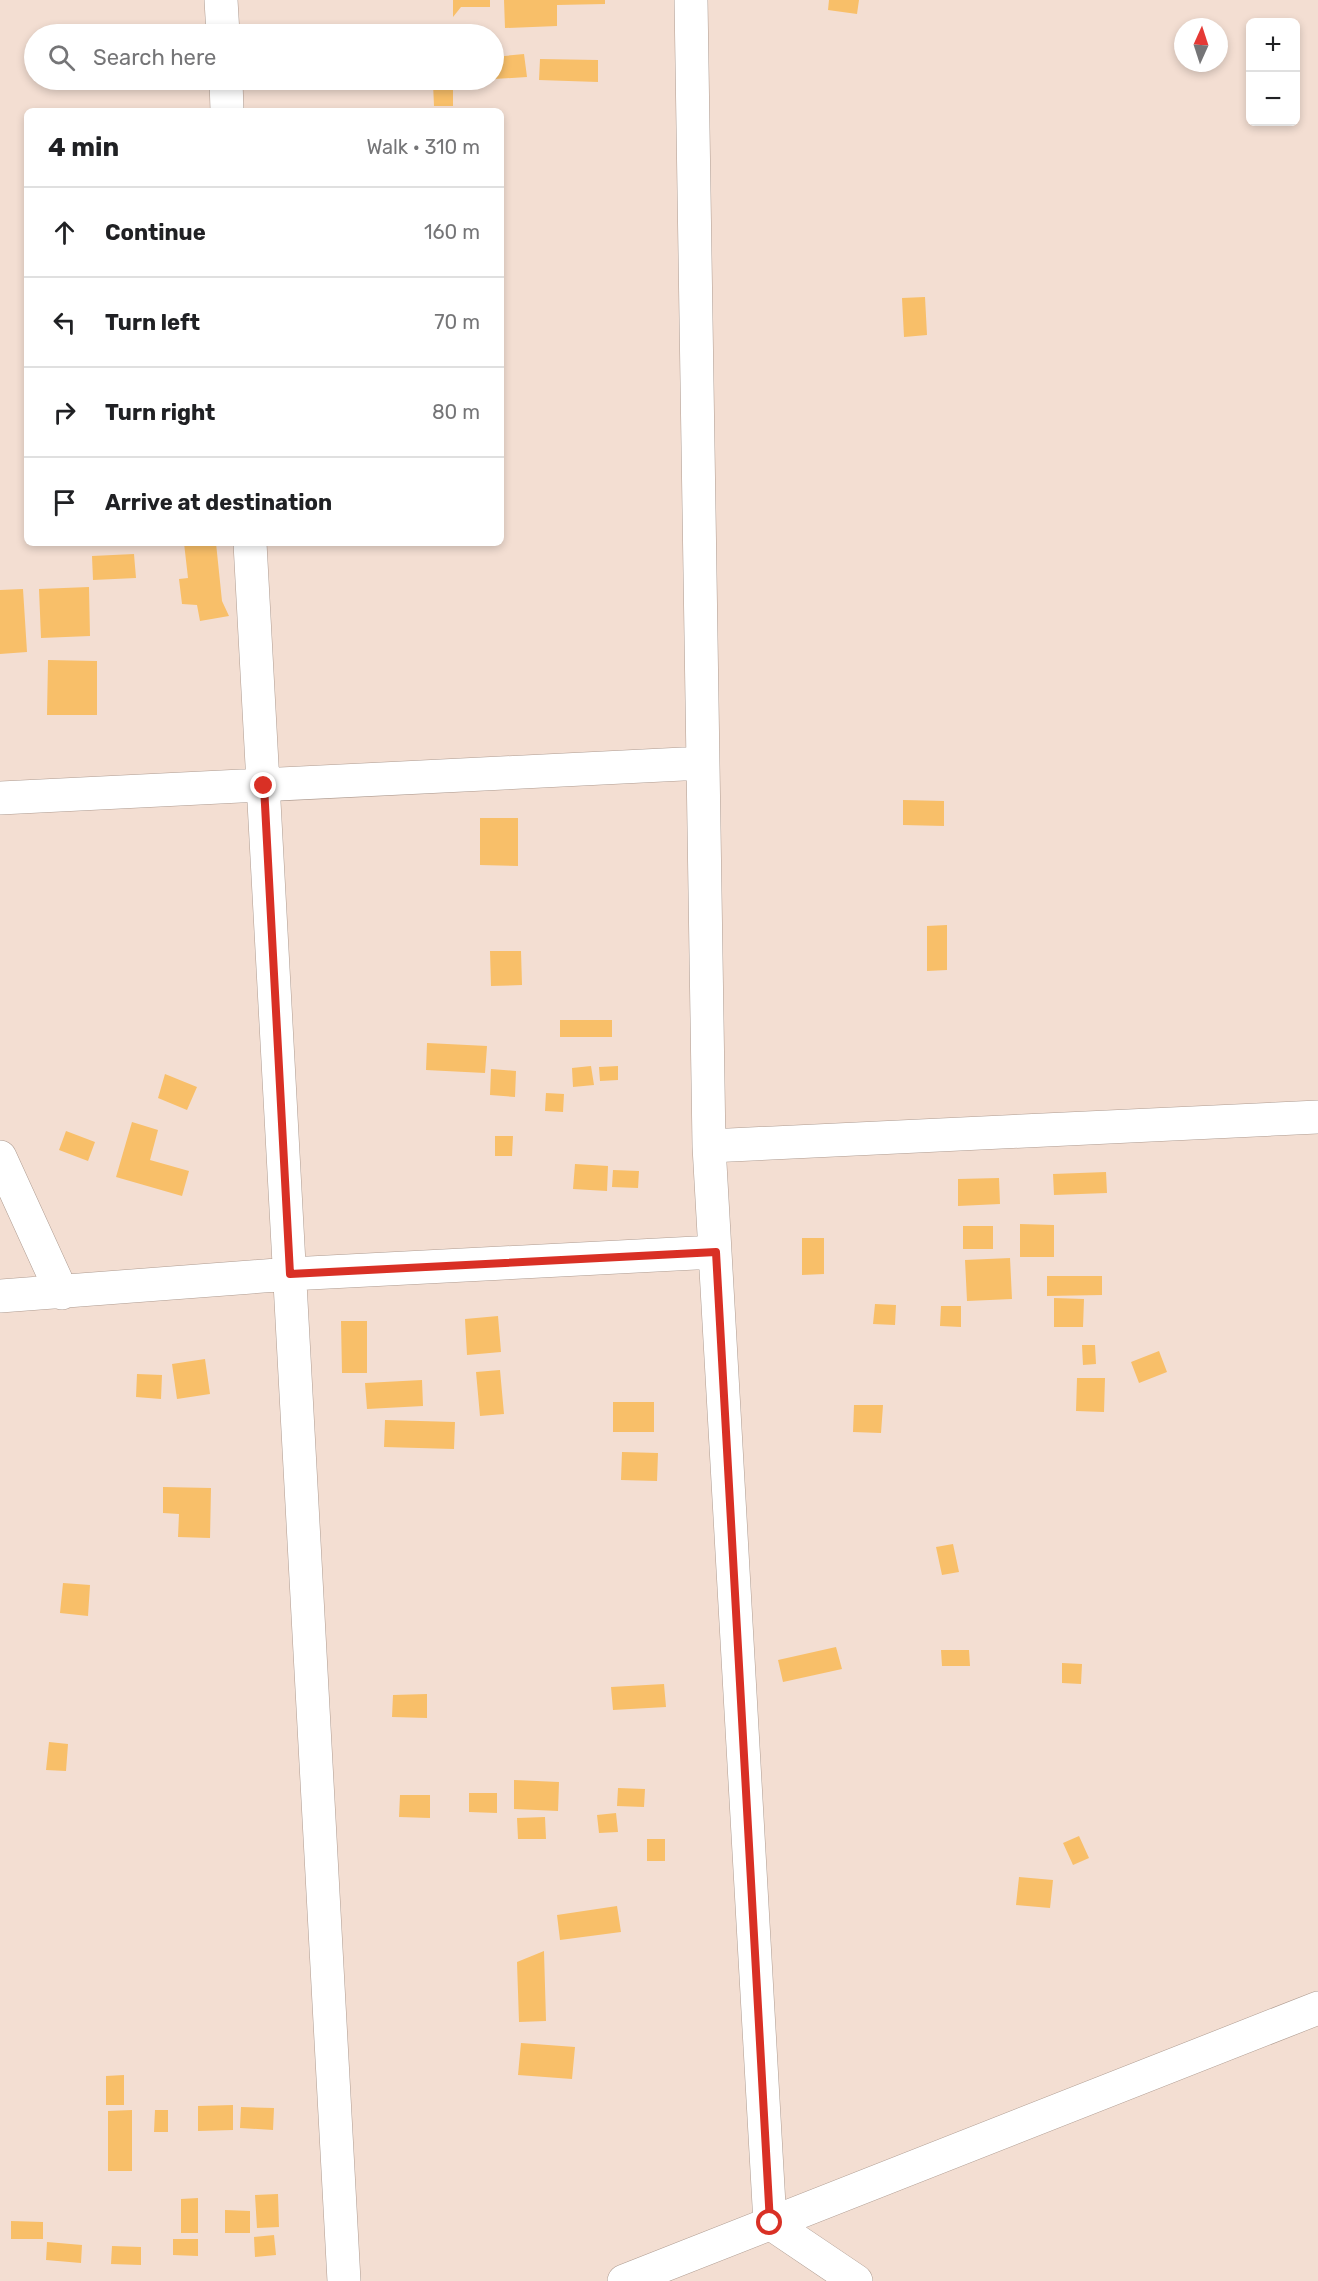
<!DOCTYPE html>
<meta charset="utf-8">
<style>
body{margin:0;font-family:Rubik,sans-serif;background:#f6f6f6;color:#202124}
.controls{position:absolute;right:18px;top:18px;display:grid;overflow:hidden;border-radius:9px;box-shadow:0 3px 9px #0003}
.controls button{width:54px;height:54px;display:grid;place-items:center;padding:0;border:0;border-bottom:2px solid #e0e0e0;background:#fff;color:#202124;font:30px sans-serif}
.compass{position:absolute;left:1174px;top:18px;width:54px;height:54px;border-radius:50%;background:#fff;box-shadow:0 3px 9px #0003;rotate:3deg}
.stop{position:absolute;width:18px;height:18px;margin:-14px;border:4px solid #d93025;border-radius:50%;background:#fff}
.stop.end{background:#d93025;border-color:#fff;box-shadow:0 2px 6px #0008}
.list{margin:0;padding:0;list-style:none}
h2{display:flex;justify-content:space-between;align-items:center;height:78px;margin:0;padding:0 24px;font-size:26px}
h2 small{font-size:20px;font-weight:400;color:#757577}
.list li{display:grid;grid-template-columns:39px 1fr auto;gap:18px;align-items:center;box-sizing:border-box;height:90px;padding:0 24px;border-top:2px solid #e0e0e0}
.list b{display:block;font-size:22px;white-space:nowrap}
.list em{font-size:20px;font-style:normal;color:#757577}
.icon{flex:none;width:33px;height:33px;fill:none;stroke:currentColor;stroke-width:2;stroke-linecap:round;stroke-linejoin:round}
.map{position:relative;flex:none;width:1318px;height:2281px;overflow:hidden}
.search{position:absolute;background:#fff;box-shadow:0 3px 9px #0003;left:24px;top:24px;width:480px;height:66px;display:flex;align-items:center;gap:15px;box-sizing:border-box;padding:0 21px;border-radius:33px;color:#757577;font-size:22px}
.panel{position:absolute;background:#fff;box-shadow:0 3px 9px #0003;left:24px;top:108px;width:480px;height:438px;border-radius:9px}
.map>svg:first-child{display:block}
.building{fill:#f8bf69}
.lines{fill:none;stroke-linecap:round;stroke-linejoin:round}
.street-casing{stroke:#ae9b90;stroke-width:34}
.street{stroke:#fff;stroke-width:33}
.route{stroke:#d93025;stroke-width:8}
</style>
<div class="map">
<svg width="1318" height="2281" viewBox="0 0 1318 2281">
<rect width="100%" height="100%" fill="#f3ded2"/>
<path class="building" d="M453,0H490V7H461L453,17Z
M504,0H605V4L557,5V26L505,28Z
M829,0H859L857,14L828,10Z
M524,54L527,77L494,79V57Z
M540,59L598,60V82L539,80Z
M453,82V106H434L433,83Z
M925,297L927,335L904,337L902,298Z
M184,543H216L222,601L229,616L200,621L197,605L182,604L179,579L188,578Z
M134,554L136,578L93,580L92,556Z
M89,587L90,636L41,638L39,589Z
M23,589L27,652L0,654V590Z
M48,660L97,661V715H47Z
M903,800L944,801V826L903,825Z
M480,818H518V866L480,865Z
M947,925V970L927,971V926Z
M490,951H521L522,985L491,986Z
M560,1020H612V1037H560Z
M427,1043L487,1046L485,1073L426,1070Z
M591,1066L594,1085L573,1087L572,1068Z
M618,1066V1080L600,1081L599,1067Z
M491,1069L516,1071L515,1097L490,1095Z
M165,1074L197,1087L187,1110L158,1098Z
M546,1093L564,1094L563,1112L545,1111Z
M132,1122L158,1130L150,1160L189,1171L182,1196L116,1177Z
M66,1131L95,1142L88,1161L59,1150Z
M495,1136H513L512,1156H495Z
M575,1164L608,1166L607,1191L573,1189Z
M613,1170L639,1171L638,1188L612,1187Z
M1106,1172L1107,1193L1054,1195L1053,1174Z
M999,1178L1000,1204L958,1206V1179Z
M1020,1224L1054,1225V1257H1020Z
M963,1226H993V1249H963Z
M802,1238H824V1274L802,1275Z
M1010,1258L1012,1299L967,1301L965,1260Z
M1047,1276H1102V1295L1047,1296Z
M1054,1298L1084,1299L1083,1327H1054Z
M875,1304L896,1305L895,1325L873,1324Z
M941,1306H961V1327L940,1326Z
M498,1316L501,1352L467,1355L465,1319Z
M341,1321H367V1373H342Z
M1082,1345H1095L1096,1364L1083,1365Z
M1159,1351L1167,1372L1139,1383L1131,1362Z
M205,1359L210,1394L177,1399L172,1364Z
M500,1370L504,1414L480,1416L476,1372Z
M137,1374L162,1375L161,1399L136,1397Z
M1077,1378H1105L1104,1412L1076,1411Z
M422,1380L423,1406L367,1409L365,1383Z
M613,1402H654V1432H613Z
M854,1405H883L881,1433L853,1432Z
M385,1420L455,1422L454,1449L384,1447Z
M622,1452L658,1453L657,1481L621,1480Z
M163,1487L211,1488L210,1538L178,1537L179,1514L163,1513Z
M953,1544L959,1572L942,1575L936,1547Z
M63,1583L90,1585L88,1616L60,1613Z
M836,1647L842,1669L783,1682L778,1660Z
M941,1650H969L970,1666H942Z
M1062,1663L1082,1664L1081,1684L1062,1683Z
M664,1684L666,1707L613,1710L611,1687Z
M427,1694V1718L392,1717L393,1695Z
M49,1742L68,1744L66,1771L46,1770Z
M514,1780L559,1782L558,1811L514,1809Z
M618,1788L645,1789L644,1807L617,1806Z
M469,1793H497V1813L469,1812Z
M400,1795H430V1818L399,1817Z
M616,1813L618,1832L599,1833L597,1815Z
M545,1817L546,1839H518L517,1818Z
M1079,1836L1089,1858L1073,1865L1063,1843Z
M647,1839H665V1861H647Z
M1019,1877L1053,1880L1050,1908L1016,1905Z
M617,1906L621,1932L560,1940L557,1915Z
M544,1951L546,2021L519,2022L517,1962Z
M521,2043L575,2047L572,2079L518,2075Z
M124,2075V2105H106V2076Z
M233,2105V2130L198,2131V2106Z
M241,2107L274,2108L273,2130L240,2128Z
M132,2110V2171H108V2111Z
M155,2110H168V2132H154Z
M278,2194L279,2227L257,2228L255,2195Z
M198,2198V2233H181V2199Z
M225,2210L250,2211V2233H225Z
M11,2221L43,2222V2239H11Z
M274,2235L276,2255L255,2257L254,2237Z
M173,2239H198V2256L173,2255Z
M47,2242L82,2245L81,2263L46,2260Z
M112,2246L141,2247V2265L111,2264Z"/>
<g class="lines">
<g class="street-casing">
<path id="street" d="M221,0L223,34
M691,0L709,1146L770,2223L856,2281
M226,80L227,111
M250,543L344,2281
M0,798L703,763
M709,1146L1318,1117
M0,1157L62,1293
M0,1296L290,1274L715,1252
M624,2281L1318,2008"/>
</g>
<use href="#street" class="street"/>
</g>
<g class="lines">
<path class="route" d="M264,786L290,1274L716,1252L770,2223"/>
</g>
</svg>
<div class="controls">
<button>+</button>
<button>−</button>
</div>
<svg class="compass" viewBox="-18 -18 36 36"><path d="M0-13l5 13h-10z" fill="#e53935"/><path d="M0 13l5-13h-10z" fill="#757577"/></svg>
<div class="stop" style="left:770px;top:2223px"></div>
<div class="stop end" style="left:264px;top:786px"></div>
<div class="search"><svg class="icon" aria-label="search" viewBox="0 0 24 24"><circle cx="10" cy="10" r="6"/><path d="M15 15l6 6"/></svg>Search here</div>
<section class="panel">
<h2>4 min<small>Walk · 310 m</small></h2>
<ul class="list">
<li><svg class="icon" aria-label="ahead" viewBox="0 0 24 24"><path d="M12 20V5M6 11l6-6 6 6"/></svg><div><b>Continue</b></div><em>160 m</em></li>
<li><svg class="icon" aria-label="left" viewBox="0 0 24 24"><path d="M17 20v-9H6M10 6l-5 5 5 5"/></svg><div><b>Turn left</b></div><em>70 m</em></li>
<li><svg class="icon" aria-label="right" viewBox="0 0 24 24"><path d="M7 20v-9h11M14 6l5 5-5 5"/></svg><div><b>Turn right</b></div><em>80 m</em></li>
<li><svg class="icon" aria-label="arrive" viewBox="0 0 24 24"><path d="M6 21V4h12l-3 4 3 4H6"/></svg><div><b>Arrive at destination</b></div></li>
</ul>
</section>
</div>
